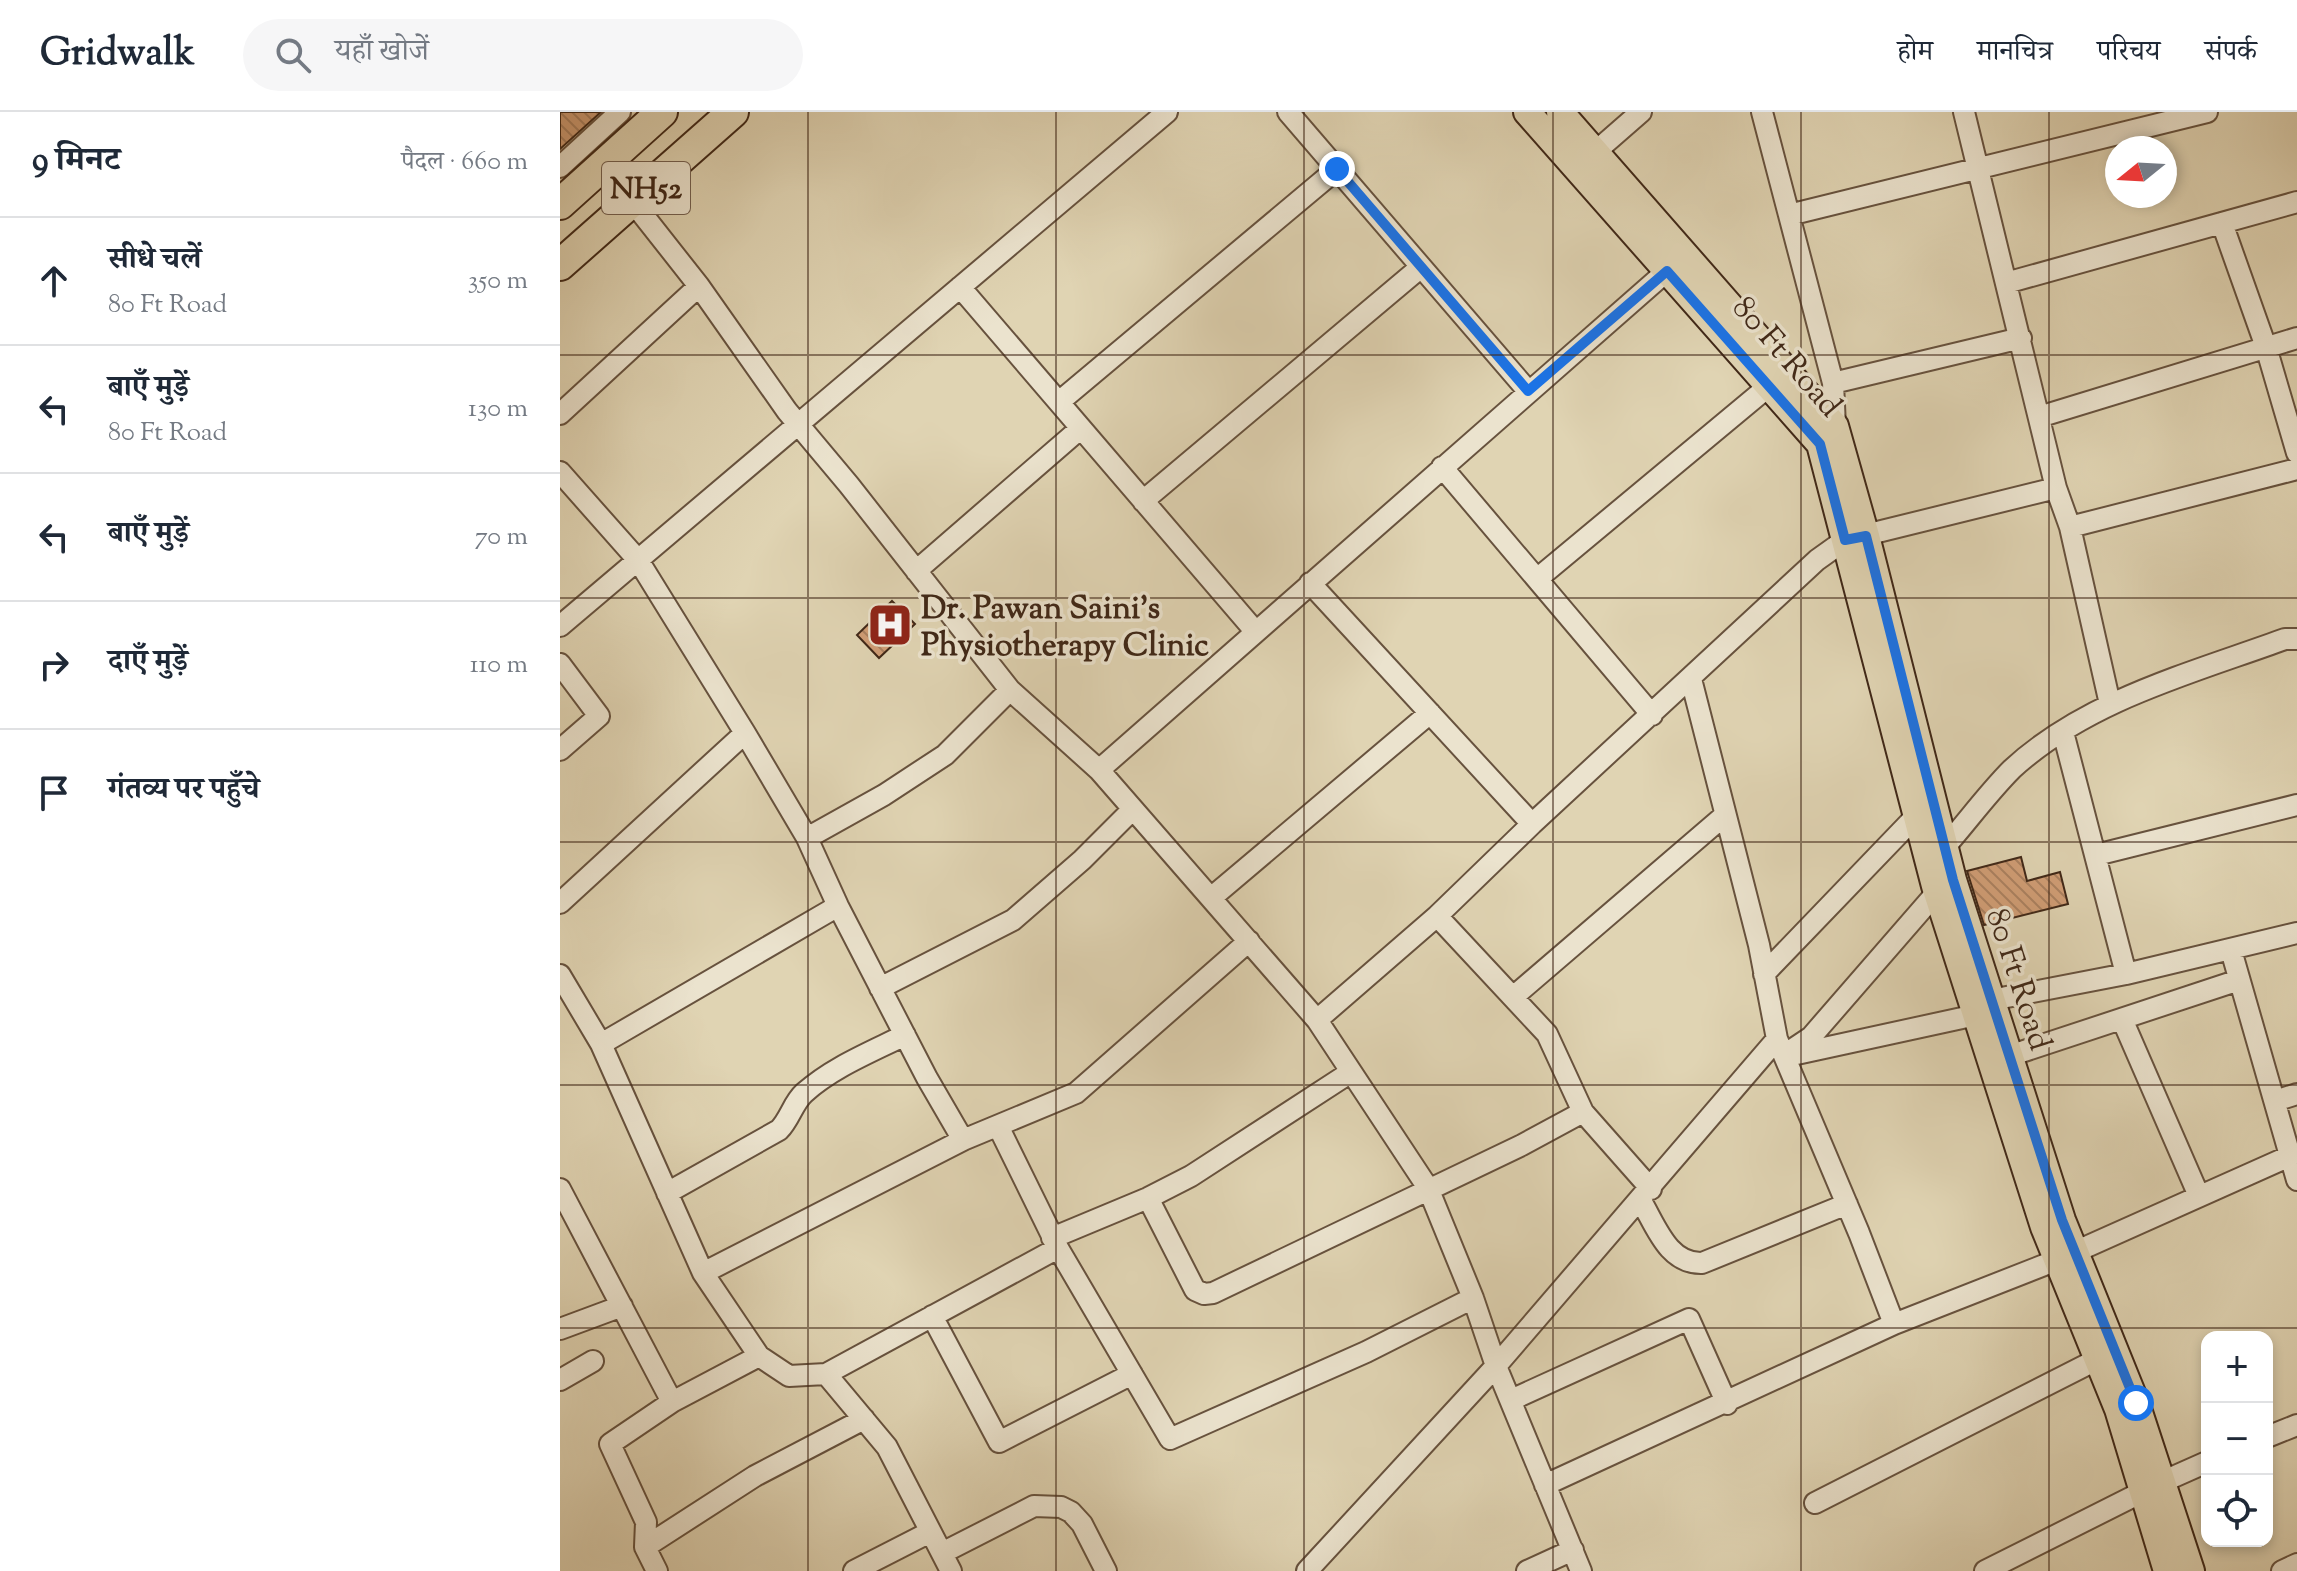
<!DOCTYPE html>
<html lang="hi">
<meta charset="utf-8">
<style>
body{margin:0;font-family:"Sorts Mill Goudy","Noto Serif Devanagari",serif;background:#f6f6f7;color:#1f2937}
.controls{position:absolute;right:24px;bottom:24px;display:grid;overflow:hidden;border-radius:16px;box-shadow:0 4px 12px #0003}
.controls button{width:72px;height:72px;display:grid;place-items:center;padding:0;border:0;border-bottom:2px solid #e0e1e3;background:#fff;color:#1f2937;font:40px sans-serif}
.compass{position:absolute;left:1545px;top:24px;width:72px;height:72px;border-radius:50%;background:#fff;box-shadow:0 4px 12px #0003;rotate:252deg}
.stop{position:absolute;width:24px;height:24px;margin:-18px;border:6px solid #1a73e8;border-radius:50%;background:#fff}
.stop.end{background:#1a73e8;border-color:#fff;box-shadow:0 2px 8px #0008}
.list{margin:0;padding:0;list-style:none}
h2{display:flex;justify-content:space-between;align-items:center;height:104px;margin:0;padding:0 32px;font-size:34px}
h2 small{font-size:26px;font-weight:400;color:#747a83}
.list li{display:grid;grid-template-columns:52px 1fr auto;gap:24px;align-items:center;box-sizing:border-box;height:128px;padding:0 32px;border-top:2px solid #e0e1e3}
.list b{display:block;font-size:30px;white-space:nowrap}
.list p{margin:0;font-size:26px;white-space:nowrap;color:#747a83}
.list em{font-size:26px;font-style:normal;color:#747a83}
.icon{flex:none;width:44px;height:44px;fill:none;stroke:currentColor;stroke-width:2;stroke-linecap:round;stroke-linejoin:round}
.map{position:relative;flex:none;width:1737px;height:1459px;overflow:hidden}
header{display:flex;align-items:center;gap:48px;box-sizing:border-box;height:112px;padding:0 40px;background:#fff;border-bottom:2px solid #e0e1e3}
header strong{font-size:38px}
nav{display:flex;gap:44px;margin-inline-start:auto;font-size:28px}
.search{width:560px;height:72px;background:#f6f6f7;display:flex;align-items:center;gap:20px;box-sizing:border-box;padding:0 28px;border-radius:44px;color:#747a83;font-size:30px}
main{display:flex}
aside{flex:1;background:#fff}
.map>svg:first-child{display:block}
.building{fill:url(#building-back-hatch);stroke:#3f2717;stroke-width:2}
.lines{fill:none;stroke-linecap:round;stroke-linejoin:round}
.minor-casing{stroke:#67523e;stroke-width:24}
.major-casing{stroke:#3f2717;stroke-width:30}
.highway-casing{stroke:#3f2717;stroke-width:34}
.minor{stroke:#ebe3ce;stroke-width:20}
.major{stroke:#e0d4b3;stroke-width:26}
.highway{stroke:#e0d4b3;stroke-width:30}
.route{stroke:#1a73e8;stroke-width:10}
.grid{fill:none;stroke:#3f2717;stroke-width:2;stroke-opacity:0.55}
.labels{text-anchor:middle;stroke-width:7;stroke-linejoin:round;paint-order:stroke}
.shield{fill:#ebe3ce;stroke:#735f4e;stroke-width:2}
.shield-label{font-size:30px;font-weight:bold;fill:#3f2717}
.street-label{font-size:32px;fill:#3f2717;stroke:#ebe3ce}
.poi-label{font-size:32px;font-weight:bold;fill:#3f2717;stroke:#ebe3ce;text-anchor:start}
</style>
<header>
<strong>Gridwalk</strong>
<div class="search"><svg class="icon" aria-label="search" viewBox="0 0 24 24"><circle cx="10" cy="10" r="6"/><path d="M15 15l6 6"/></svg>यहाँ खोजें</div>
<nav><a>होम</a><a>मानचित्र</a><a>परिचय</a><a>संपर्क</a></nav>
</header>
<main>
<aside>
<h2>9 मिनट<small>पैदल · 660 m</small></h2>
<ul class="list">
<li><svg class="icon" aria-label="ahead" viewBox="0 0 24 24"><path d="M12 20V5M6 11l6-6 6 6"/></svg><div><b>सीधे चलें</b><p>80 Ft Road</p></div><em>350 m</em></li>
<li><svg class="icon" aria-label="left" viewBox="0 0 24 24"><path d="M17 20v-9H6M10 6l-5 5 5 5"/></svg><div><b>बाएँ मुड़ें</b><p>80 Ft Road</p></div><em>130 m</em></li>
<li><svg class="icon" aria-label="left" viewBox="0 0 24 24"><path d="M17 20v-9H6M10 6l-5 5 5 5"/></svg><div><b>बाएँ मुड़ें</b></div><em>70 m</em></li>
<li><svg class="icon" aria-label="right" viewBox="0 0 24 24"><path d="M7 20v-9h11M14 6l5 5-5 5"/></svg><div><b>दाएँ मुड़ें</b></div><em>110 m</em></li>
<li><svg class="icon" aria-label="arrive" viewBox="0 0 24 24"><path d="M6 21V4h12l-3 4 3 4H6"/></svg><div><b>गंतव्य पर पहुँचे</b></div></li>
</ul>
</aside>
<div class="map">
<svg width="1737" height="1459" viewBox="0 0 1737 1459">
<defs>
<pattern id="building-back-hatch" width="6" height="6" patternUnits="userSpaceOnUse" patternTransform="scale(2)"><rect width="6" height="6" fill="#d19e76"/><path d="M-1 5l2 2M0 0l6 6M5-1l2 2" fill="none" stroke="#ab8160"/></pattern>
</defs>
<rect width="100%" height="100%" fill="#e0d4b3"/>
<filter id="stains"><feTurbulence type="fractalNoise" baseFrequency=".0025" numOctaves="4"/><feColorMatrix values="0 0 0 0 .2 0 0 0 0 .09 0 0 0 0 .02 0 0 0 .5 -.17"/></filter>
<radialGradient id="worn" r=".72"><stop offset=".6" stop-color="#630" stop-opacity="0"/><stop offset="1" stop-color="#630" stop-opacity=".3"/></radialGradient>
<path class="building" d="M0,0H41L0,37Z
M332,489L355,512L319,546L297,523Z
M1461,745L1467,769L1500,760L1508,792L1424,813L1407,759Z"/>
<g class="lines">
<g class="minor-casing">
<path id="minor" d="M728,0L968,279
M1202,0L1273,271L1275,314
M1404,0L1496,376L1510,415L1550,592
M1026,48L1081,0
M0,55L60,0
M72,89L139,174L227,299L289,373L450,578L539,658L757,908L868,1076L913,1186L936,1254L1021,1459
M1229,103L1647,0
M1662,111L1706,235L1737,341
M1446,171L1737,90
M400,175L695,519
M1273,271L1461,226
M499,290L777,57
M0,302L139,174
M1479,305L1737,226
M882,355L1092,603
M0,360L78,448L185,621L247,726L278,794L367,966L403,1028
M583,389L861,155
M1510,415L1737,357
M356,459L521,316
M977,467L1209,274
M750,471L972,712
M0,514L607,0
M0,552L39,604L0,638
M1131,567L1199,833L1217,927L1299,1121L1334,1212
M1503,620L1566,862
M539,658L1107,159
M247,726L324,683L385,643L450,578
M1384,736C1407,710 1428,681 1452,657C1527,588 1632,561 1725,527H1737
M1536,743L1737,693
M651,786L870,601
M0,791L185,621
M877,804L987,922L1023,1000L1091,1077
M1671,838L1737,1068
M1204,862L1356,704
M0,863L41,932L143,1161L199,1244L229,1264L266,1262L498,1136L438,1014
M320,876L453,808L522,748L573,697
M953,885L1165,703
M1431,888L1566,862L1737,821
M1562,907L1639,1084
M757,908L877,804L972,712L1257,448L1285,428L1496,376
M41,932L278,794
M1224,943L1251,925L1377,780
M1232,943L1416,903
M1449,944L1679,868
M1715,989L1737,982
M0,1077L112,1290
M107,1081L219,1018C230,1007 233,991 244,981C273,955 311,940 345,923
M588,1086L635,1178L644,1182L653,1181L962,1033L1023,1000
M1081,1089C1096,1114 1108,1152 1142,1151L1287,1092
M492,1126L588,1086L631,1064L791,960
M498,1136L610,1327L806,1240L913,1186
M143,1161L403,1028L516,981L689,829
M372,1204L439,1330L572,1262
M0,1217L62,1194
M266,1262L327,1335L391,1459
M0,1268L33,1249
M951,1288L1129,1207L1167,1292
M1707,1325L1737,1313
M985,1373L1334,1212L1497,1148L1730,1044
M1255,1391L1538,1247
M85,1435L195,1364L304,1307
M382,1441L474,1394L501,1395L511,1400L522,1412L546,1459
M97,1459L85,1435L86,1410L50,1332L112,1290L199,1244
M294,1459L370,1420
M747,1459L936,1254L1217,927
M967,1459L1013,1438
M1425,1459L1602,1370L1647,1350
M1722,1459L1737,1452"/>
</g>
<g class="major-casing">
<path id="major" d="M967,0L1260,332L1375,774L1484,1115L1558,1297L1607,1459
M1000,0L1275,314L1306,424L1393,768L1502,1108L1576,1291L1631,1459"/>
</g>
<g class="highway-casing">
<path id="highway" d="M0,92L102,0
M0,153L173,0"/>
</g>
<use href="#minor" class="minor"/>
<use href="#major" class="major"/>
<use href="#highway" class="highway"/>
</g>
<g class="lines">
<path class="route" d="M777,57L968,279L1107,159L1260,332L1285,428L1306,424L1393,768L1502,1108L1576,1291"/>
</g>
<path class="grid" d="M248,0V1459M496,0V1459M744,0V1459M993,0V1459M1241,0V1459M1489,0V1459M0,243H1737M0,486H1737M0,730H1737M0,973H1737M0,1216H1737"/>
<defs>
<g id="hospital-square" transform="scale(2.3)"><rect x="-9" y="-9" width="18" height="18" rx="4" fill="#8f2418" stroke="#ebe3ce"/><path d="M-5-5h3v3.5h4V-5h3V5h-3V1.5h-4V5h-3Z" fill="#fff"/></g>
</defs>
<g fill-rule="evenodd">
<use href="#hospital-square" x="330" y="513"/>
</g>
<g class="labels">
<rect class="shield" x="42" y="50" width="88" height="52" rx="6"/>
<g class="shield-label">
<text x="86" y="86">NH52</text>
</g>
<g class="street-label">
<text transform="translate(1228 244) rotate(49)" y="11">80 Ft Road</text>
<text transform="translate(1460 867) rotate(72)" y="11">80 Ft Road</text>
</g>
<g class="poi-label">
<text x="361" y="506">Dr. Pawan Saini's<tspan x="361" dy="37">Physiotherapy Clinic</tspan></text>
</g>
</g>
<rect width="100%" height="100%" filter="url(#stains)"/>
<rect width="100%" height="100%" fill="url(#worn)"/>
</svg>
<div class="controls">
<button>+</button>
<button>−</button>
<button><svg class="icon" aria-label="locate" viewBox="0 0 24 24"><circle cx="12" cy="12" r="6"/><path d="M12 2v4M12 18v4M2 12h4M18 12h4"/></svg></button>
</div>
<svg class="compass" viewBox="-18 -18 36 36"><path d="M0-13l5 13h-10z" fill="#e53935"/><path d="M0 13l5-13h-10z" fill="#747a83"/></svg>
<div class="stop" style="left:1576px;top:1291px"></div>
<div class="stop end" style="left:777px;top:57px"></div>
</div>
</main>
